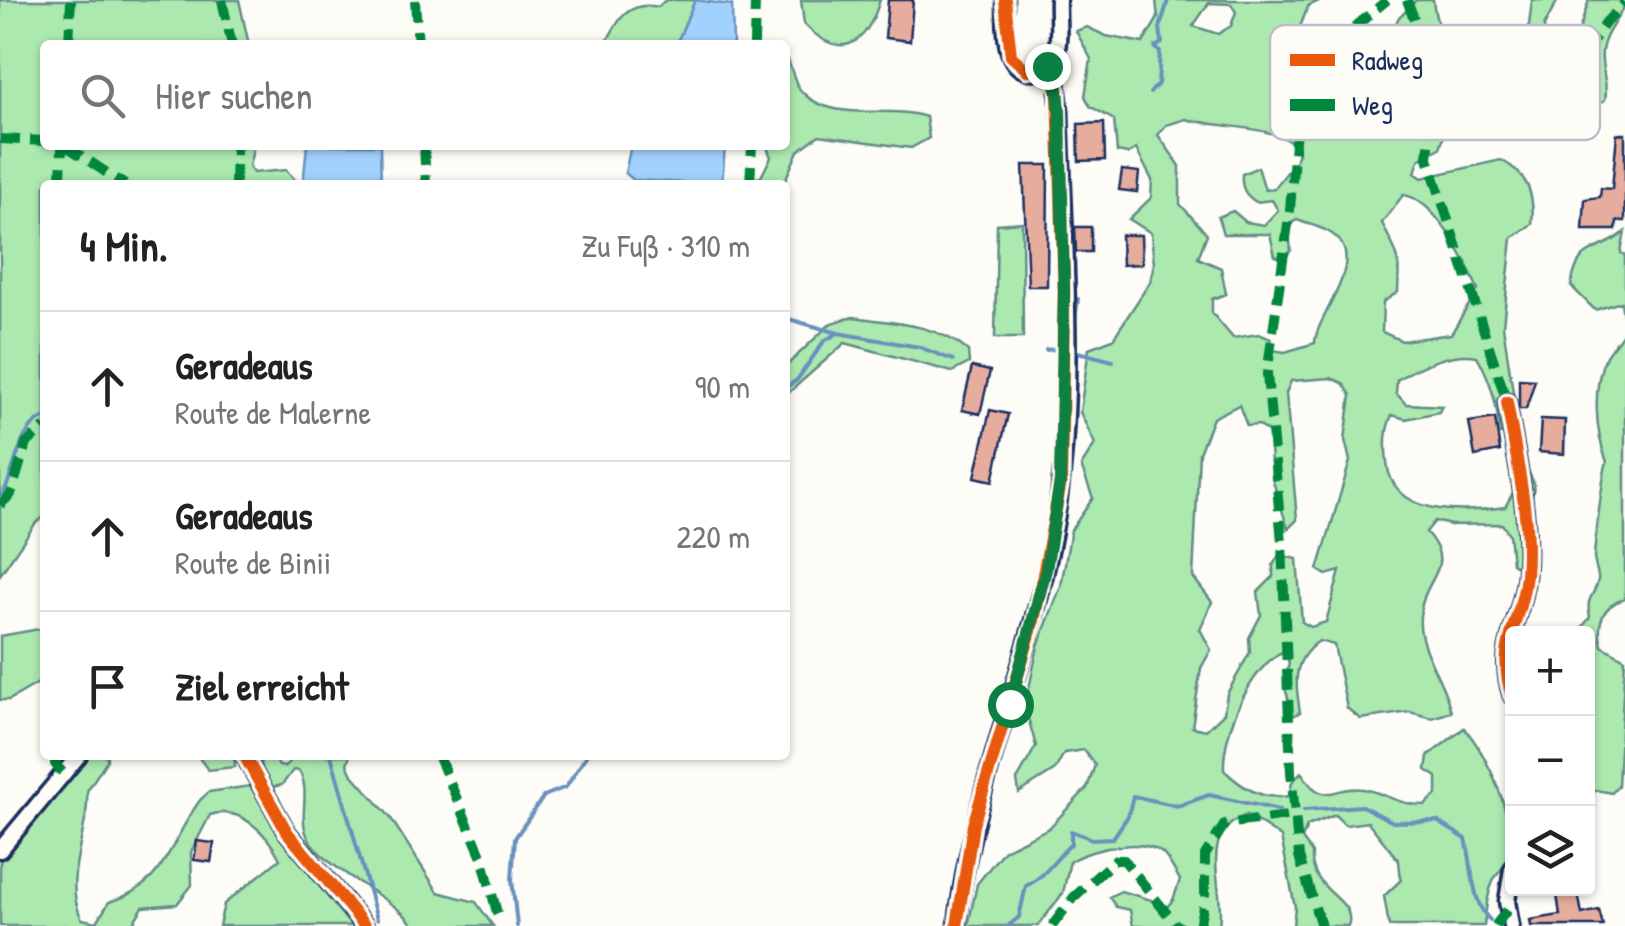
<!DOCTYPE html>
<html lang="de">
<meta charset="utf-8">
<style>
body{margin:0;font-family:"Patrick Hand",sans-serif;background:#f6f6f6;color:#222}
.controls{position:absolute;right:30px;bottom:30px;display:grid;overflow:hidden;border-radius:10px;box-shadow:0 2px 8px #0004}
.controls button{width:90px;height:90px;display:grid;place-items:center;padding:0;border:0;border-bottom:2px solid #e0e0e0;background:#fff;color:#222;font:50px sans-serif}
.stop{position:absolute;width:30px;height:30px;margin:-22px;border:8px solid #0b8043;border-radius:50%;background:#fff}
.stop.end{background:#0b8043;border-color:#fff;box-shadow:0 2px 10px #0008}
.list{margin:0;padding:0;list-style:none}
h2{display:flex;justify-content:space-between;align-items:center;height:130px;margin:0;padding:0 40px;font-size:42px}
h2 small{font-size:32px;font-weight:400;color:#767676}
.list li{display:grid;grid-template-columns:65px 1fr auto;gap:30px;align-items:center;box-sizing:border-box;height:150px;padding:0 40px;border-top:2px solid #e0e0e0}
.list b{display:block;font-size:38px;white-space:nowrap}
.list p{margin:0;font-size:32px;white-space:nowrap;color:#767676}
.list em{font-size:32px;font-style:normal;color:#767676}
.icon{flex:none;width:55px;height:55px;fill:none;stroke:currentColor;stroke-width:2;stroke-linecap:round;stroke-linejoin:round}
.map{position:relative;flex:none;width:1625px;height:926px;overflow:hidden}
.search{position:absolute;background:#fff;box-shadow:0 2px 8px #0004;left:40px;top:40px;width:750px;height:110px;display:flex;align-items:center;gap:25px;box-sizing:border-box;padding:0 35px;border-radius:10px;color:#767676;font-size:38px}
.panel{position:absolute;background:#fff;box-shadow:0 2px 8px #0004;left:40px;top:180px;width:750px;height:580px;border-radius:10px}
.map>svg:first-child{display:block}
.green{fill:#abe9af;stroke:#638c86;stroke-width:2.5;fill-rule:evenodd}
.water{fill:#a1d2fd;stroke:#6b91bd;stroke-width:2.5}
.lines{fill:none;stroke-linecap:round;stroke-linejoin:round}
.stream{stroke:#6b91bd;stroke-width:4}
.building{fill:#e6ad9f;stroke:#1b2f5e;stroke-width:2.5}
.minor-casing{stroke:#1b2f5e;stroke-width:21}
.minor{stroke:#fdfcf7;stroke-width:14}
.quiet{stroke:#00873e;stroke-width:10;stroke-dasharray:20 10;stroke-linecap:butt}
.cycleway-casing{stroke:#fdfcf7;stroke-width:19}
.cycleway{stroke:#e8590c;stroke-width:12}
.route{stroke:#0b8043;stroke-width:12}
.key{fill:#fdfcf7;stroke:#b9bec9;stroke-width:2.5}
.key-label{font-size:28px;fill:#1b2f5e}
</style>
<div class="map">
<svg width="1625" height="926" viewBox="0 0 1625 926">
<rect width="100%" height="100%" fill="#fdfcf7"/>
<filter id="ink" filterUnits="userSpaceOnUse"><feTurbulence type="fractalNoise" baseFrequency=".01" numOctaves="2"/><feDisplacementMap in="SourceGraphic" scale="20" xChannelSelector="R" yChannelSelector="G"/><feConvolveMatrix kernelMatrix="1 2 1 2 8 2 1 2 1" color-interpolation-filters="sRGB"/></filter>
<g filter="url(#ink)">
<path class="green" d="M0,0H239L249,45H45V145H254L249,167L253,173L286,170L300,185H45V516L35,524L0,575Z
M666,0H695L676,45H605C617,21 628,0 658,7Z
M801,0H880C866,46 841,62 804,24Z
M1156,0H1321L1308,6L1294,43L1310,69L1290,94L1293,109L1307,122L1320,117L1319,107L1333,76L1386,44L1399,17L1416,0H1433C1438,40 1452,69 1494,76C1507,78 1514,77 1524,68L1532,0H1558L1544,26L1548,71L1574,46L1589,0H1619L1624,6C1617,21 1604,34 1602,51C1600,69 1609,82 1605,100L1584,112L1514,127L1506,108L1490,100L1458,95L1440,148L1419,160L1415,173L1422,178L1501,160C1528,174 1535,195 1532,224L1512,238L1503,326L1519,432L1500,434C1497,405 1492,382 1477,356C1452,351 1418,366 1397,380L1396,393L1406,404L1442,406L1439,412L1406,419L1392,415C1385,430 1385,445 1387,462C1392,518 1465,513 1505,507L1515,489L1511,467L1524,460L1534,485L1532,498L1517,505L1530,563L1519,568L1512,563L1509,534L1502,524L1450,525L1435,521L1426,532C1458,568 1423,576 1420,616C1417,649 1444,679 1451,712L1432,718L1410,712L1360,719L1347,708L1334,645L1319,641C1292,660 1295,681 1300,712L1293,716L1284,684L1289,663L1284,651C1250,666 1222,734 1224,770C1242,788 1264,801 1289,796L1292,782L1301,772C1325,811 1333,784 1363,789C1387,793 1396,805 1425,805L1437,794V777L1426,770L1428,756L1464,728C1488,754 1519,825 1507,859C1505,866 1498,873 1494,879C1487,894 1486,910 1484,926H1389L1384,896L1401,880L1399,861L1368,822L1345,825L1335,815L1307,826L1302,839L1312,853C1309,893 1358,898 1348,926H1293L1295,907L1281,837L1247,815C1195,834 1226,885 1219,926H1187L1176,921L1169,926H1133L1130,910L1116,907L1109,897L1121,891L1155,901L1162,912L1173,900L1180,880C1175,872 1169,859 1162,853C1142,836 1090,850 1070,861L1063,893L1038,926H968L977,884L1004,850L1049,828L1087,788L1095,765L1084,750L1064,753L1055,770L1019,793L1017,780L1036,746L1025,707L1038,646L1061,586L1071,530L1093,498L1081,466L1095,444L1080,412L1089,348L1113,339L1150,282L1154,264L1151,233L1129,219L1151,198L1152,180L1136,149L1127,154L1117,152L1114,120L1090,106L1085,96L1091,59L1076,31L1087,27L1106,36L1143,43L1158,18ZM1209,3L1231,4L1236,12L1231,26L1218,34L1193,26ZM1186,119C1217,128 1281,125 1299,149L1295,162L1274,189L1265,190L1258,167L1242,174C1241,188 1245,195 1256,202L1272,200L1278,210L1264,225L1246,222L1233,211L1218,217L1223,234H1270L1275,256L1285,259L1291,250L1288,225L1297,220C1307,224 1318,226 1327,231C1375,255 1315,316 1315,343L1285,352L1272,350L1271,339L1259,334L1233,338L1212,313V299L1226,294L1221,268L1198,258L1207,234L1180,204V166L1158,135L1166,125ZM1403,195C1435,198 1467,263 1478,290L1451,334L1402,341L1382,332L1383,302L1398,292C1400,249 1398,258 1382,223ZM1331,378L1343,383L1351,395L1345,440L1350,461L1318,570L1326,575L1340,571L1326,622L1311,627L1302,622L1297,559L1279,555L1273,565V577L1258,592L1261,615L1249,638L1250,652L1227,694L1224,713L1206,730L1192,727L1201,668L1211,650L1200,629L1212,602L1193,577L1199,453L1213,418L1239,405L1247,426L1259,425L1269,433L1272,478L1288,529L1297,520L1286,393L1291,381Z
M785,57C794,67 792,82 802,92C833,124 889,104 926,117L929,138L911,148L819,135L798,151L783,185H732L761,177L771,157L766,145H785Z
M1022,222L1023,338H995L997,224Z
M1625,232L1621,253L1625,254V599C1602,605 1596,624 1602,646L1625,659L1618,786L1612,793L1596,790L1588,798V634L1570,633L1581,629L1590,617C1585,595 1595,597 1598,580C1599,574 1594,564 1594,557C1595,542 1603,471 1607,462C1595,432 1592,386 1606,356C1612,346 1620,340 1625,329L1621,302L1595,310L1571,286C1579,241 1598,255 1625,232Z
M853,317C892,323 936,323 968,351L969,363L952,372L845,343L785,396V367L831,323Z
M45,628V679L9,700H0V636Z
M87,755H107V760L87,791C90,833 61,878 82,919L97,922L109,902C168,885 169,841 201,799L209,792L250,786L304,867L351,926H219L224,904L280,859C267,833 240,805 210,815L191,852L192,885L177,904L143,907L131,926H0V861Z
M197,755H234L235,767L208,770Z
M259,755H273L279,766L285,767L294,755H350L347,764L351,773L390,817L438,892L476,902L493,926H413C402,902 336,876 312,844C294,820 313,795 299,771L293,770L282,785L273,787L264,778Z"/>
<path class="water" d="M695,0L732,5L733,45H676Z
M307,145H380L381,185H303Z
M631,145H725L722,185L634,180L625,173Z"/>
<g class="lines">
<path class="stream" d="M1150,93L1158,84L1160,52L1155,47L1162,43L1160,28L1168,0
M785,318L838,333
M1074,325L1078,299
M1046,350L1056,349
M1070,350L1113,361
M785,388L797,380L824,341L838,333L919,347L953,360
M0,500C16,475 16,429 45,417
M331,755L377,919
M1304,810L1362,806L1393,822L1437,821L1466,839C1473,865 1471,903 1490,920
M517,926L512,879L515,838L544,796L566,787L587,755
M1008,926L1019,917L1026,886C1046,876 1054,860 1071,844V831L1092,839L1113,838L1128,816L1133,796L1178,806L1209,795L1279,810"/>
</g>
<path class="building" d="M888,0H913L910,41L885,38Z
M1104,123L1105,160L1079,161L1078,124Z
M1617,134H1625V221H1617L1616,230H1583L1585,199L1600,197L1601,188L1612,189Z
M1023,165H1048L1047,286H1028Z
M1122,170L1139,172L1137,192L1119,190Z
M1075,227H1091V252H1076Z
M1121,235H1141L1142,264L1122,265Z
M972,367L990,371L980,414L962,410Z
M1519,379L1535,380L1526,409H1519Z
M990,410L1008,414L993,481L975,477Z
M1495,418L1500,451L1475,456L1469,422Z
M1541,419L1565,420L1564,454L1539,452Z
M197,841L214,843L211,862L194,860Z
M1556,888H1577L1582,914L1599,910L1603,926H1531L1530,920L1560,915Z"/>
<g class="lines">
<g class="minor-casing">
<path id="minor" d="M1005,0C1006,21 1000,76 1037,71C1045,69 1052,63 1055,56C1061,41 1057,17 1058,0
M1507,402C1516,458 1531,518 1526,575C1522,623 1495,644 1512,696
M244,755L287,832L365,926
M0,850L79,755
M957,926C971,792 1028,668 1053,536C1078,398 1064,250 1060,111L1057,83L1047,66
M1511,926L1507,901L1512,869"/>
</g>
<use href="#minor" class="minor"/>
<path class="quiet" d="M222,0L232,45
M415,0L418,45
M1407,0L1435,75L1428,158L1507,402
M69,45L71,0
M754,45L755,0
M1434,83L1478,82L1539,104L1551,101L1606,22L1625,3
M0,139L45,141
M65,145L125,185
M424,145L426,185
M61,185L62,145
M235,185L236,145
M750,185L752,145
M0,505L11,494L26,444L45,427
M55,755V764L64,774
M438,755L482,857L499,920
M1052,926L1074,897L1115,860H1124L1177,926
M1199,926L1205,897V855L1225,824L1295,815
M1321,926L1299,857L1291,772L1282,542L1267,374L1290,210L1300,73L1387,0
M1495,926L1508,909"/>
<g class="cycleway-casing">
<path id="cycleway" d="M1507,402C1516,458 1531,518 1526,575C1522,623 1495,644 1512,696
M244,755L287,832L365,926
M957,926L973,825L1034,621L1061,482L1064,292L1058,90L1047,66L1027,70L1011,56L1005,0"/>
</g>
<use href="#cycleway" class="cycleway"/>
</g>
</g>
<g class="lines" filter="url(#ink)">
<path class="route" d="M1010,704L1046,570L1060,482L1064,292L1060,111L1057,83L1047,66"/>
</g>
<rect x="1270" y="25" width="330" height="115" rx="15" class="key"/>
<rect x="1290" y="54" width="45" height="12" fill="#e8590c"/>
<rect x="1290" y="99" width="45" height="12" fill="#00873e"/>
<g class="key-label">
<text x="1352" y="70">Radweg</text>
<text x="1352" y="115">Weg</text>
</g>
</svg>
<div class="controls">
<button>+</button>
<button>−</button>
<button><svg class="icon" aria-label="layers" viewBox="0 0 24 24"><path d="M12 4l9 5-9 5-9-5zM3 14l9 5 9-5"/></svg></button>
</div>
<div class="stop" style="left:1010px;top:704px"></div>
<div class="stop end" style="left:1047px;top:66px"></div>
<div class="search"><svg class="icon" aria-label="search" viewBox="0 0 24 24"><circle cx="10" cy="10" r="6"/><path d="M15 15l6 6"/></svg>Hier suchen</div>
<section class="panel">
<h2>4 Min.<small>Zu Fuß · 310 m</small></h2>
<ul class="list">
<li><svg class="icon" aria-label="ahead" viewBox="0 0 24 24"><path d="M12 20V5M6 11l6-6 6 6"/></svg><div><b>Geradeaus</b><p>Route de Malerne</p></div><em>90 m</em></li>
<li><svg class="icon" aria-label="ahead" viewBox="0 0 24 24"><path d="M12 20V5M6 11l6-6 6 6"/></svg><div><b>Geradeaus</b><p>Route de Binii</p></div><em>220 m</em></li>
<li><svg class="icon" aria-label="arrive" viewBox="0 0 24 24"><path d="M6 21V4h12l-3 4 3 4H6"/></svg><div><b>Ziel erreicht</b></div></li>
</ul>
</section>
</div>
